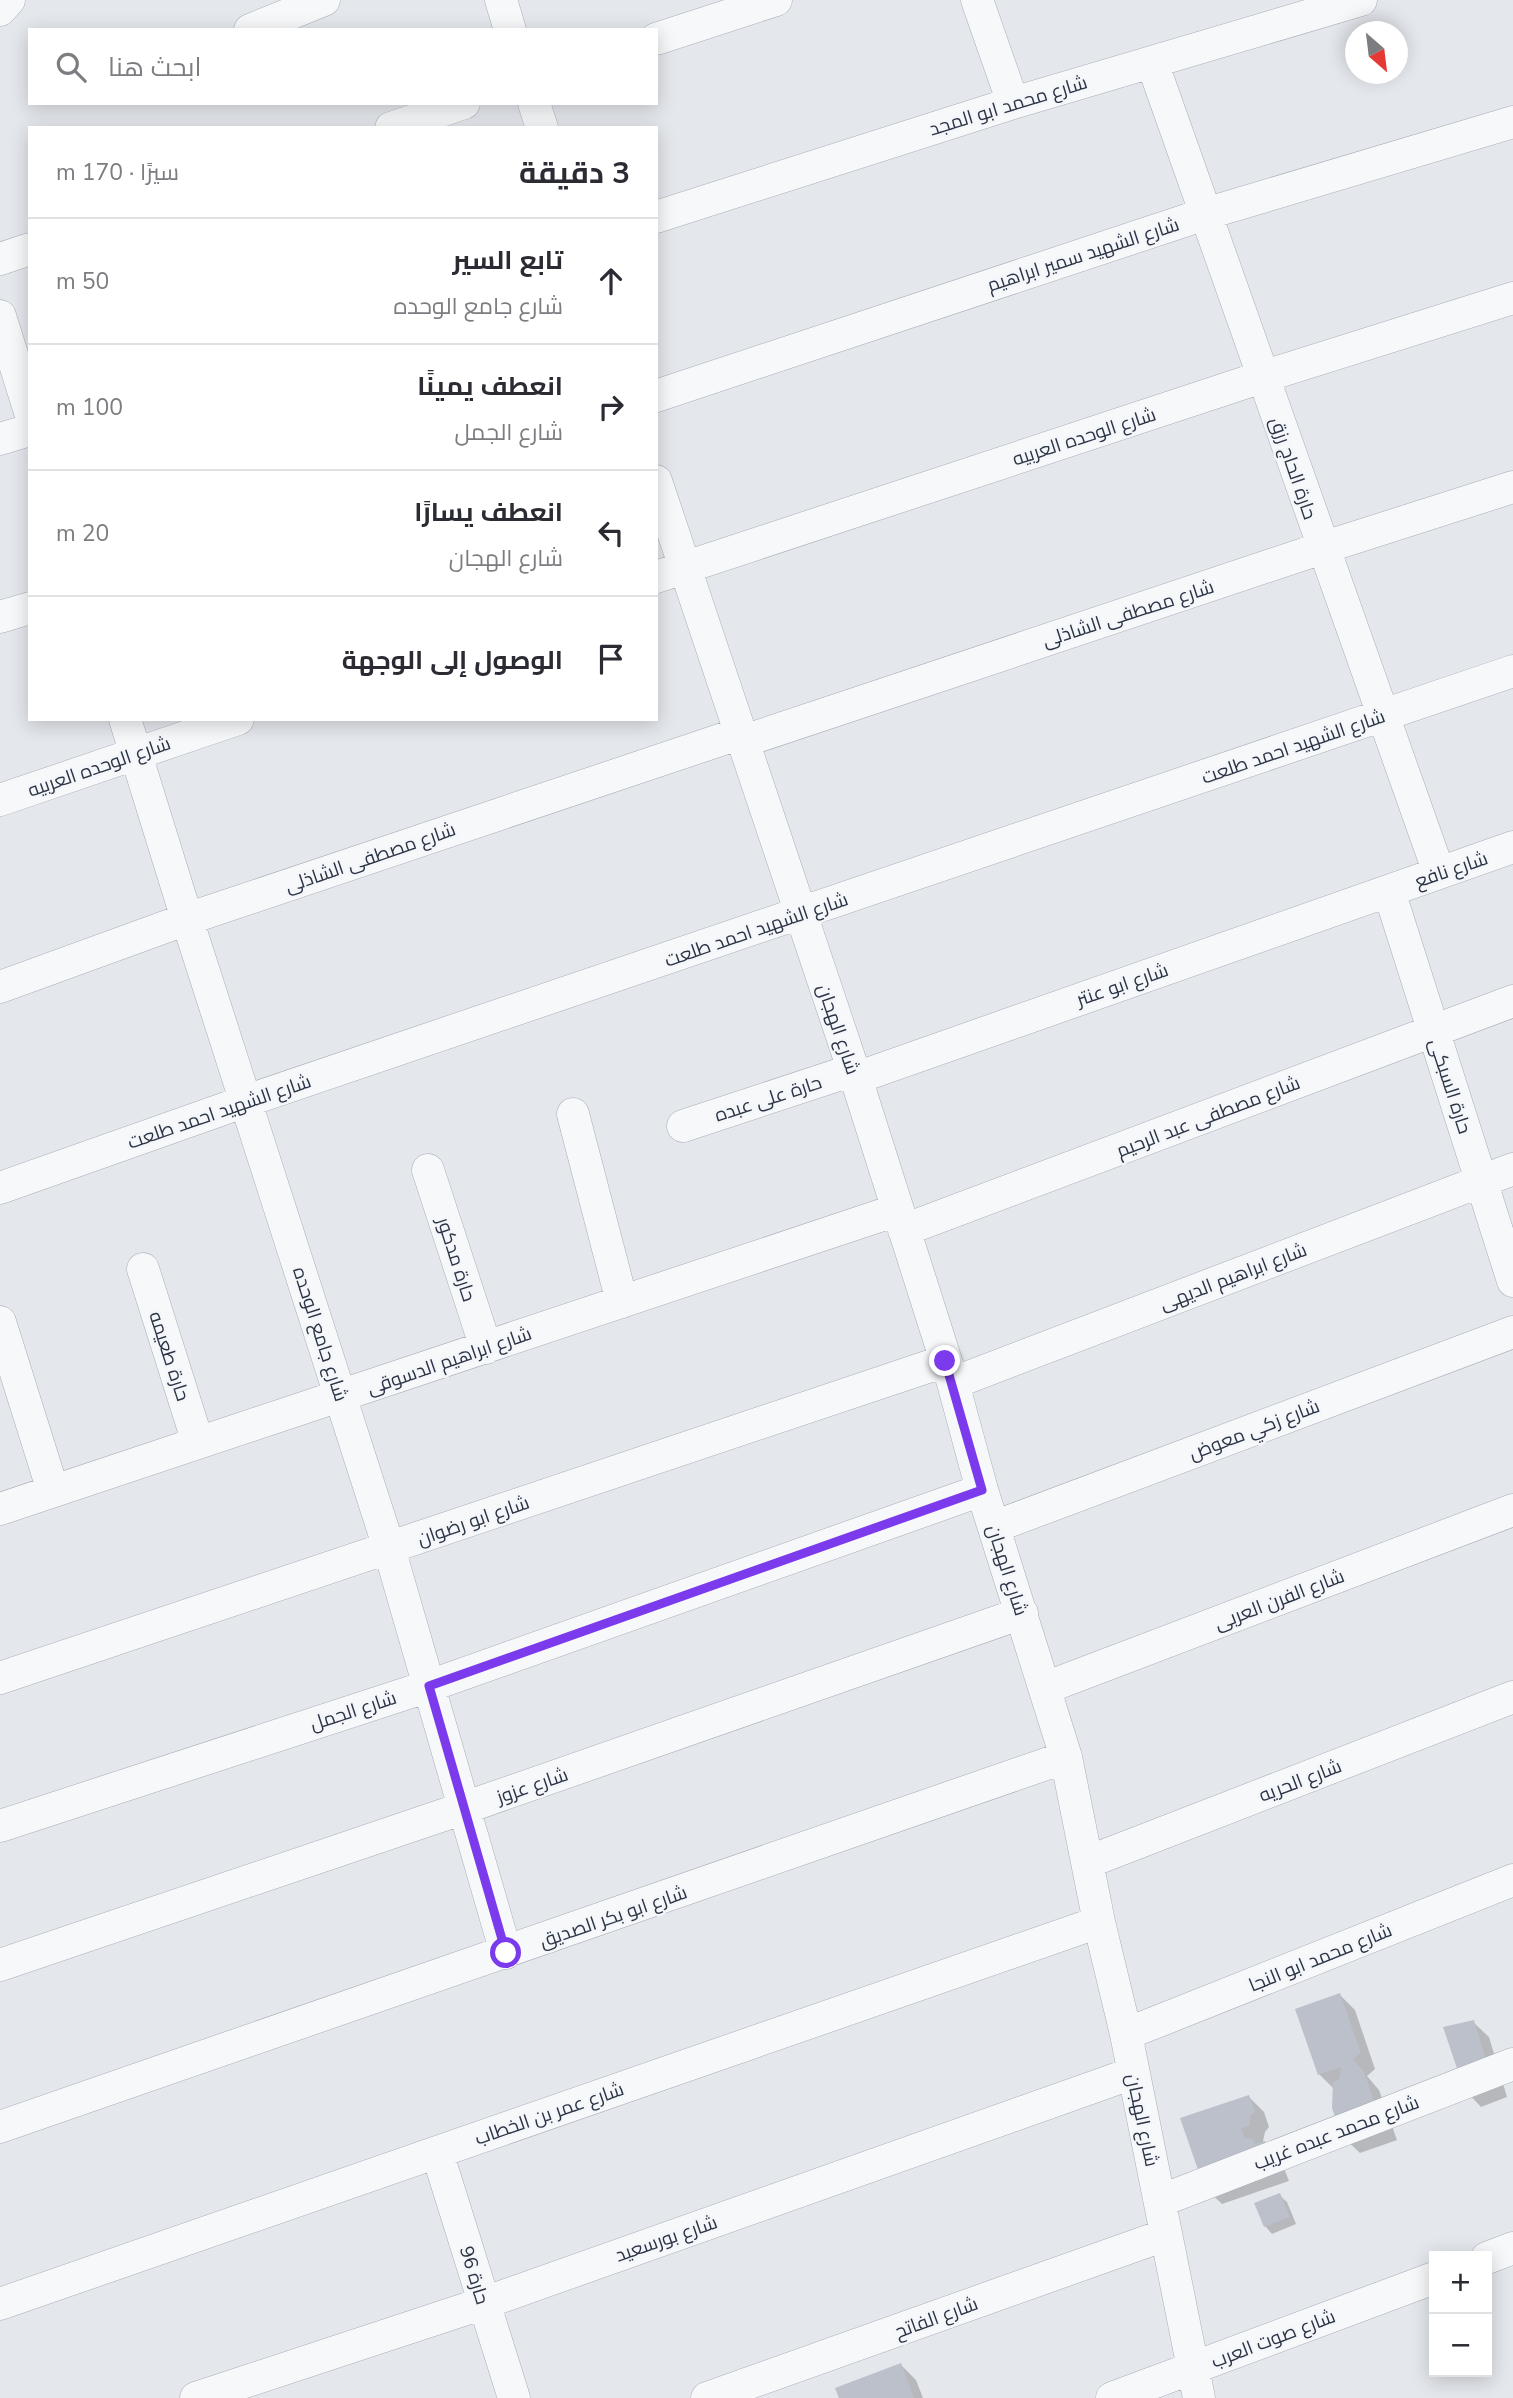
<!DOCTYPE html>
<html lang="ar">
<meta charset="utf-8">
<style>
body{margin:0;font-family:"Nunito Sans",Cairo,sans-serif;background:#f7f7f7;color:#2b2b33;direction:rtl}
.controls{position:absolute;right:21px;bottom:21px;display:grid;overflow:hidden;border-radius:0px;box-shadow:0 4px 18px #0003}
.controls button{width:63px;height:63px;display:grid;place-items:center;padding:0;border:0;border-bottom:2px solid #e1e1e2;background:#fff;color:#2b2b33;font:35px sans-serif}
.compass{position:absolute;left:1345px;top:21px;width:63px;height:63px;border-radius:50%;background:#fff;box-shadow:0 4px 18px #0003;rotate:152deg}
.stop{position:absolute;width:21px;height:21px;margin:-16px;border:5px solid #7c3aed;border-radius:50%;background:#fff}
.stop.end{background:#7c3aed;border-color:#fff;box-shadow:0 2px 7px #0008}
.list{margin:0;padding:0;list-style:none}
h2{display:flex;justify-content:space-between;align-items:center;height:91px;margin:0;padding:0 28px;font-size:30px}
h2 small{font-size:23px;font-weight:400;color:#7c7c81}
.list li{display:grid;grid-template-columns:46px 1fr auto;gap:21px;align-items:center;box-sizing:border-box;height:126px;padding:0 28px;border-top:2px solid #e1e1e2}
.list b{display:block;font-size:26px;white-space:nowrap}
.list p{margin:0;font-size:23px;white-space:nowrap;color:#7c7c81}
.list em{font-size:23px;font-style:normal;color:#7c7c81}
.icon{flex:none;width:38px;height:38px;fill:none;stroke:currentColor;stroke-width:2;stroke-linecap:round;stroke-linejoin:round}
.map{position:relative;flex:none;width:1513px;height:2398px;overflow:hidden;direction:ltr}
.search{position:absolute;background:#fff;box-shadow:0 4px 18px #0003;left:28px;top:28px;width:630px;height:77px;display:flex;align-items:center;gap:18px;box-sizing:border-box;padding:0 24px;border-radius:0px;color:#7c7c81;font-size:26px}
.panel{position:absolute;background:#fff;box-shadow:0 4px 18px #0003;left:28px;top:126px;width:630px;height:595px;border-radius:0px;direction:rtl}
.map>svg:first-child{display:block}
.shadow{fill:#0003}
.building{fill:#bbc0ca}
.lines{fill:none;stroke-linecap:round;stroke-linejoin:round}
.minor-casing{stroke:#a9aeb7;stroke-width:33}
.minor{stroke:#f7f8fa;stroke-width:32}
.route{stroke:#7c3aed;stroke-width:9}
.labels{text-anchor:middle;stroke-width:5;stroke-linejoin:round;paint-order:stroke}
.street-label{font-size:19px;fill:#2b3445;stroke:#f4f6f9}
</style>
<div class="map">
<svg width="1513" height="2398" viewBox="0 0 1513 2398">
<rect width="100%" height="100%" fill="#e4e7ec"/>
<path class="shadow" d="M1340,1995L1355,2010L1375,2069L1367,2076L1379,2090L1397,2140L1360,2153L1344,2138L1335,2090L1319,2074Z
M1473,2022L1489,2037L1507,2097L1481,2107L1466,2091Z
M1249,2097L1264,2112L1269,2127L1265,2132L1263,2141L1280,2158L1289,2181L1222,2204L1206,2189Z
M1279,2195L1287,2202L1296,2224L1272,2234L1265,2226Z
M901,2365L916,2380L923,2398H841Z"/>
<path class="building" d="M1340,1993L1361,2053L1353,2059L1364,2072L1383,2125L1343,2139L1332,2108L1333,2082L1339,2080L1341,2067L1318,2075L1295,2009Z
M1474,2020L1492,2081L1465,2092L1443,2027Z
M1249,2095L1255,2111L1250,2116V2125L1241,2129L1245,2138L1253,2139L1255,2144L1265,2141L1274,2166L1205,2190L1180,2118Z
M1280,2193L1290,2217L1264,2227L1254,2203Z
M901,2363L914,2398H839L835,2388Z"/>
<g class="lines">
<g class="minor-casing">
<path id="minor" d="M501,0L510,30
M977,0L1013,103
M0,10L9,0
M250,30L324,0
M656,39L776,0
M1152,62L1439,873
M534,103L542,128
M391,128L464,103
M656,217L1013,103L1361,0
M0,259L30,249
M0,316L30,412
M656,396L1205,214L1513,122
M0,439L30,430
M656,481L856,1078L953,1383L982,1490L1066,1757L1099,1922L1126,2034L1199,2398
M656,577L1262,377L1513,298
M0,617L30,608
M125,719L187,919L389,1548L506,1953
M744,741L1322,548L1513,487
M0,800L238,719
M1389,891L1513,1281
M0,987L187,919L741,733
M856,1078L1513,847
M573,1114L622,1302
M683,1126L853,1070
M428,1170L486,1348
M0,1188L246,1101L1513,671
M904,1230L1513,1001
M143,1269L198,1443
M0,1322L53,1491
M953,1383L1513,1169
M0,1509L897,1210
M994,1527L1513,1332
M0,1678L945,1361
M1045,1688L1513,1510
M0,1826L429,1686L982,1490
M1088,1862L1513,1697
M0,1965L464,1808L1022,1613
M1126,2034L1513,1880
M0,2127L1066,1757
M437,2152L514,2398
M1160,2201L1513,2064
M1487,2258L1513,2248
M0,2304L1099,1922
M196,2398L484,2303L1133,2073
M707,2398L1165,2235
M1112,2398L1434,2278"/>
</g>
<use href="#minor" class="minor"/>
</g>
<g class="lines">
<path class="route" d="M506,1953L429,1686L982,1490L945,1361"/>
</g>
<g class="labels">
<g class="street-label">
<text transform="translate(1008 105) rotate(-17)" y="7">شارع محمد ابو المجد</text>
<text transform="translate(1083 254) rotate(-18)" y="7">شارع الشهيد سمير ابراهيم</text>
<text transform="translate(1084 436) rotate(-18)" y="7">شارع الوحده العربيه</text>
<text transform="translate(1294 468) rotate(71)" y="7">حارة الحاج رزق</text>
<text transform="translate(1128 613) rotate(-18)" y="7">شارع مصطفى الشاذلى</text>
<text transform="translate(1293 746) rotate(-19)" y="7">شارع الشهيد احمد طلعت</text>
<text transform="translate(99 766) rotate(-19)" y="7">شارع الوحده العربيه</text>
<text transform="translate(370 857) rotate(-19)" y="7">شارع مصطفى الشاذلى</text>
<text transform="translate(1451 869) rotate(-19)" y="7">شارع نافع</text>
<text transform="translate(756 929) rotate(-19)" y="7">شارع الشهيد احمد طلعت</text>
<text transform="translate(1122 984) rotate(-19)" y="7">شارع ابو عنتر</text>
<text transform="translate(839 1029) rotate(71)" y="7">شارع الهجان</text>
<text transform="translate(1451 1086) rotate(72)" y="7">حارة السبكى</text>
<text transform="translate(768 1098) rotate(-18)" y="7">حارة على عبده</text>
<text transform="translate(219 1111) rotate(-19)" y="7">شارع الشهيد احمد طلعت</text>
<text transform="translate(1208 1116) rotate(-21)" y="7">شارع مصطفى عبد الرحيم</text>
<text transform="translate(457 1259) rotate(72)" y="7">حارة مدكور</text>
<text transform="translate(1233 1276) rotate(-21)" y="7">شارع ابراهيم الديهى</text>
<text transform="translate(321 1334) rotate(72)" y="7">شارع جامع الوحده</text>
<text transform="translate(170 1356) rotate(72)" y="7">حارة طعيمه</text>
<text transform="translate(449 1360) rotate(-19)" y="7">شارع ابراهيم الدسوقى</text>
<text transform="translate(1254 1429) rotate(-21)" y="7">شارع زكي معوض</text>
<text transform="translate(473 1520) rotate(-19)" y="7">شارع ابو رضوان</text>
<text transform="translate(1008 1570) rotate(72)" y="7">شارع الهجان</text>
<text transform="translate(1279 1599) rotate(-21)" y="7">شارع الفرن العربى</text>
<text transform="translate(353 1710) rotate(-18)" y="7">شارع الجمل</text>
<text transform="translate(1300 1780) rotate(-21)" y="7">شارع الحريه</text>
<text transform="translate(532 1785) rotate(-19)" y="7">شارع عزوز</text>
<text transform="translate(613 1916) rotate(-19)" y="7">شارع ابو بكر الصديق</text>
<text transform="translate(1320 1957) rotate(-22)" y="7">شارع محمد ابو النجا</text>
<text transform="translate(549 2113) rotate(-19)" y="7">شارع عمر بن الخطاب</text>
<text transform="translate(1143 2120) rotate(78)" y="7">شارع الهجان</text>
<text transform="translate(1336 2132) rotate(-21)" y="7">شارع محمد عبده غريب</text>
<text transform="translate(666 2238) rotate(-19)" y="7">شارع بورسعيد</text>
<text transform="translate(475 2275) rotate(73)" y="7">حارة 96</text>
<text transform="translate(936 2317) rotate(-20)" y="7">شارع الفاتح</text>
<text transform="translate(1273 2338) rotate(-21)" y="7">شارع صوت العرب</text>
</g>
</g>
</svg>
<div class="controls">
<button>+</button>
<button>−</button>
</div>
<svg class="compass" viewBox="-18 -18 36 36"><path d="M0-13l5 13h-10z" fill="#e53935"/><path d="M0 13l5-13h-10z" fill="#7c7c81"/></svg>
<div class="stop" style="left:506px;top:1953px"></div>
<div class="stop end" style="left:945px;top:1361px"></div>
<div class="search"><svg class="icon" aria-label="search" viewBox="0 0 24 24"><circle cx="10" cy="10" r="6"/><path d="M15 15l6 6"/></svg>ابحث هنا</div>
<section class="panel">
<h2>3 دقيقة<small>سيرًا · 170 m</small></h2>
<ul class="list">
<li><svg class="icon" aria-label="ahead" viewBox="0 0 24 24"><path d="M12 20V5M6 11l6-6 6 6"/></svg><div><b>تابع السير</b><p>شارع جامع الوحده</p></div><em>50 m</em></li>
<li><svg class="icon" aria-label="right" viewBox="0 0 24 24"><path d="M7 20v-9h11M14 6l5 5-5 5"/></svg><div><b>انعطف يمينًا</b><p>شارع الجمل</p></div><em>100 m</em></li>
<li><svg class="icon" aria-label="left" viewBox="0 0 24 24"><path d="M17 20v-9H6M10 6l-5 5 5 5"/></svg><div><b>انعطف يسارًا</b><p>شارع الهجان</p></div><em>20 m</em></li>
<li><svg class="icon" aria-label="arrive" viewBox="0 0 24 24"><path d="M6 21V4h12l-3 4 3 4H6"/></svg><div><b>الوصول إلى الوجهة</b></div></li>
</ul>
</section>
</div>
